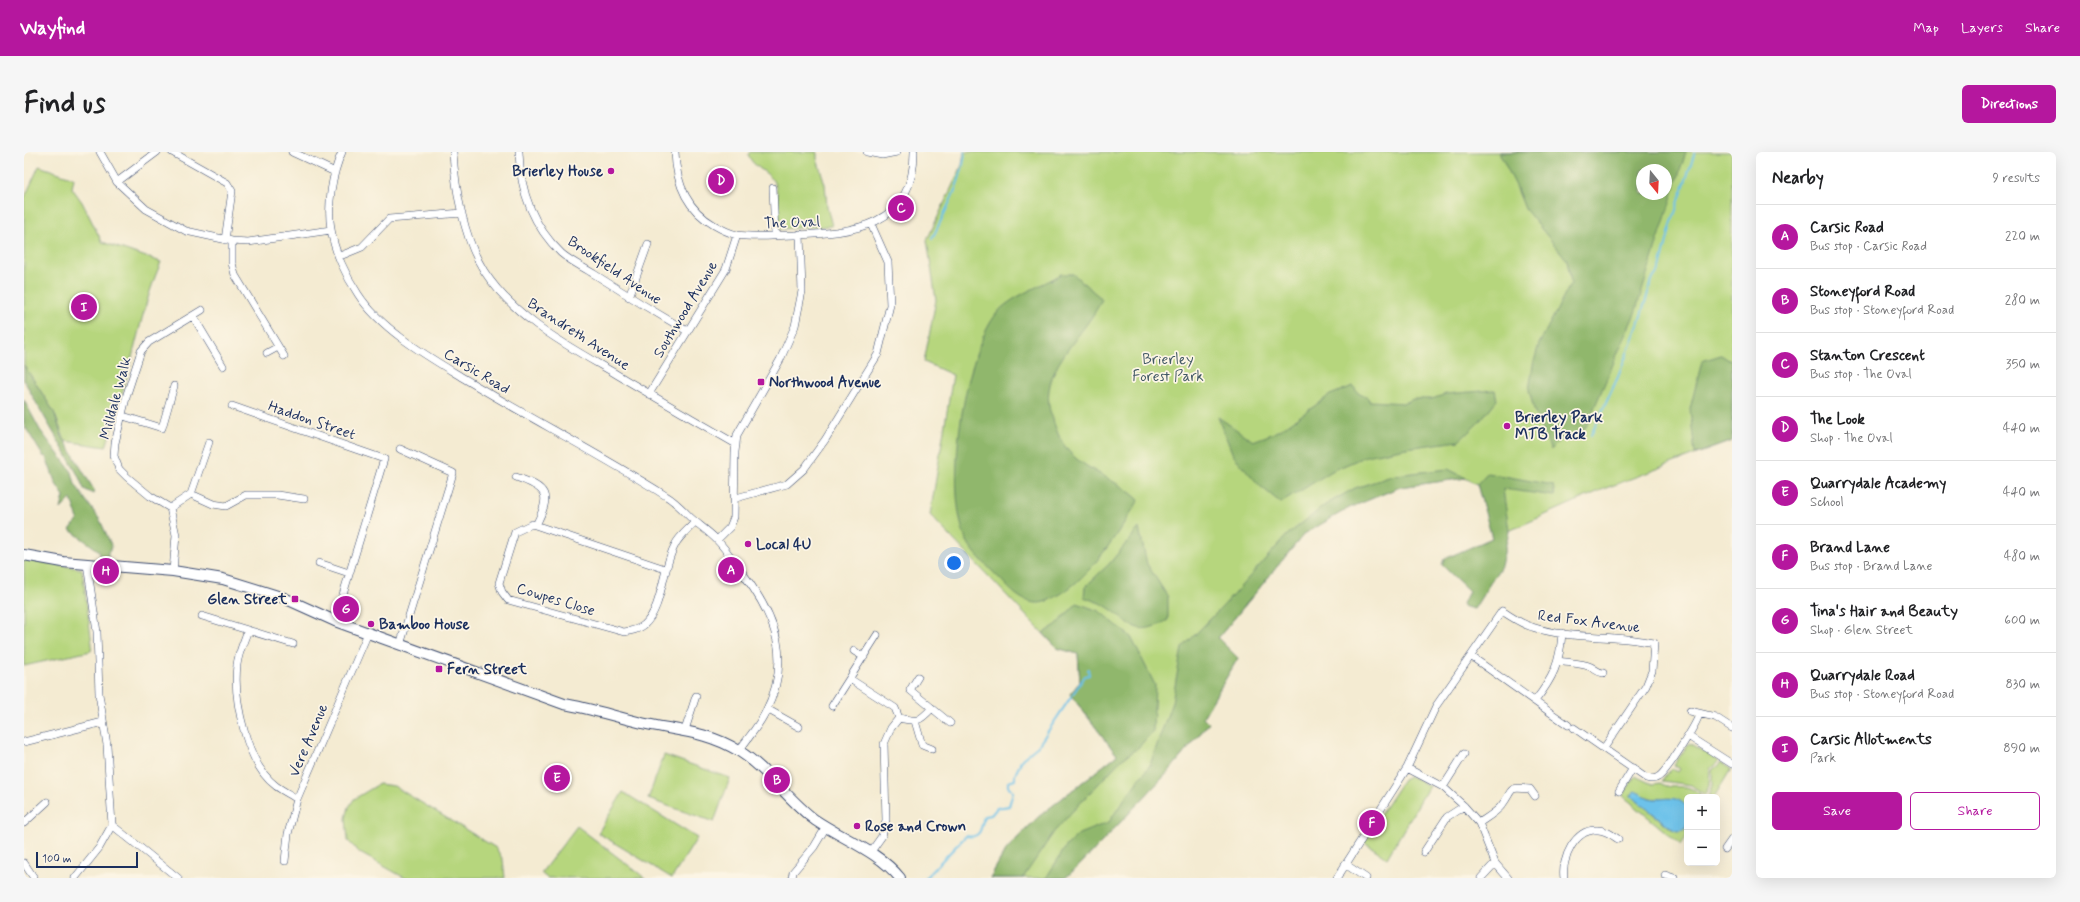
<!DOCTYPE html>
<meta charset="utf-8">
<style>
body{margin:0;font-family:Mynerve,sans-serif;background:#f6f6f6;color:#202124}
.controls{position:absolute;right:12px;bottom:12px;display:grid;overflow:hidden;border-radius:6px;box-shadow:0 4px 16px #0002}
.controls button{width:36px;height:36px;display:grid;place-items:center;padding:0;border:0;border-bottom:1px solid #e0e0e0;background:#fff;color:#202124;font:20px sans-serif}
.compass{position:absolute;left:1612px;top:12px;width:36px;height:36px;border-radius:50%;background:#fff;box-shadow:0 4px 16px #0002;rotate:162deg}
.scale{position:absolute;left:12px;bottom:10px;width:102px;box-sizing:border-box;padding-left:4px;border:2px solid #1b2f5e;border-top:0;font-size:11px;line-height:14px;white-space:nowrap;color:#1b2f5e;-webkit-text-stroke:3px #fcf5e5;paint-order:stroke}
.you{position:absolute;left:930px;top:411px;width:14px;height:14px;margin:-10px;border:3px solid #fff;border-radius:50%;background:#1a73e8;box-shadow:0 0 0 6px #1a73e833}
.badge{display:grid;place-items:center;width:26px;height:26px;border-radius:50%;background:#b5179e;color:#fff;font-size:13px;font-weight:700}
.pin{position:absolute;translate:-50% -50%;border:2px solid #fff;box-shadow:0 1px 4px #0006}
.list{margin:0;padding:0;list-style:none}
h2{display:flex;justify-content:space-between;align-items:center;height:52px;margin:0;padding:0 16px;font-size:17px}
h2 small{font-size:13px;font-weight:400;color:#757577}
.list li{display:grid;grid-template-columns:26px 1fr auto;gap:12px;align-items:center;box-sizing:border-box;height:64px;padding:0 16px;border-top:1px solid #e0e0e0}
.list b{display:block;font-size:15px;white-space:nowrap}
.list p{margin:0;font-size:13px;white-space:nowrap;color:#757577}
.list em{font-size:13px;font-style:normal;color:#757577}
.actions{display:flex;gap:8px;padding:12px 16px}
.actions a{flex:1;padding:9px 0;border:1px solid #b5179e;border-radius:6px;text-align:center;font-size:14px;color:#b5179e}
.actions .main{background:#b5179e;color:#fff}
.map{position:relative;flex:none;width:1708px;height:726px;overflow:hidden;border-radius:6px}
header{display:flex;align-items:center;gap:24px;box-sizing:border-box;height:56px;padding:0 20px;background:#b5179e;color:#fff}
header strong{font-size:19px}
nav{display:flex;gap:22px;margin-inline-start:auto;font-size:14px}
.intro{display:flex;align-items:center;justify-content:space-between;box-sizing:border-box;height:96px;padding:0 24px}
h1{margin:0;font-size:28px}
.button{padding:10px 18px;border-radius:6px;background:#b5179e;color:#fff;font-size:14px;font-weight:700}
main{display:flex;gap:24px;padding:0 24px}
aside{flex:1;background:#fff;border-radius:6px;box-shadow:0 4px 16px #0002}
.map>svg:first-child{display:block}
.green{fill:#b6d67d;stroke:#68826e;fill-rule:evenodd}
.forest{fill:#90b76c;stroke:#567365;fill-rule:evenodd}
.water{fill:#6dc2ea;stroke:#4478a4}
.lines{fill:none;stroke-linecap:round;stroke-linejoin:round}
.stream{stroke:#6dc2ea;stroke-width:2}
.minor-casing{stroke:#3c4b6f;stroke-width:8}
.secondary-casing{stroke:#3c4b6f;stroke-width:12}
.minor{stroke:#fff;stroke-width:7}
.secondary{stroke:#fff;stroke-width:10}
.poi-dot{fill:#b5179e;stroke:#fcf5e5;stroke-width:1.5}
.labels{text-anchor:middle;stroke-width:3.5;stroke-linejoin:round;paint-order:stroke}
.poi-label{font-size:15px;font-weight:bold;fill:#1b2f5e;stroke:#fcf5e5;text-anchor:start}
.street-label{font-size:15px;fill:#1b2f5e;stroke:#fcf5e5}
.park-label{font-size:15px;fill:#425966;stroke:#fcf5e5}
</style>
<header>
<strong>Wayfind</strong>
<nav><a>Map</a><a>Layers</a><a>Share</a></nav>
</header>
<div class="intro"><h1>Find us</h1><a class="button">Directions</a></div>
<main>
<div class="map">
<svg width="1708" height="726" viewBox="0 0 1708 726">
<rect width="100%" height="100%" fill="#fcf5e5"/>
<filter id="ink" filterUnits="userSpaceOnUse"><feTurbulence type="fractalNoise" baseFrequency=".025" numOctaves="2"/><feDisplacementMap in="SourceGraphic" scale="8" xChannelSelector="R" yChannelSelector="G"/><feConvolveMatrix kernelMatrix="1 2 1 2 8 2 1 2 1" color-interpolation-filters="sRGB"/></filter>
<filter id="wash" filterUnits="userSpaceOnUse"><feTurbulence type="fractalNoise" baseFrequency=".012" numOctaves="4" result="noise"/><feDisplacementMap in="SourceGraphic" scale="16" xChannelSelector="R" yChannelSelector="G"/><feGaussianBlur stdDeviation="0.9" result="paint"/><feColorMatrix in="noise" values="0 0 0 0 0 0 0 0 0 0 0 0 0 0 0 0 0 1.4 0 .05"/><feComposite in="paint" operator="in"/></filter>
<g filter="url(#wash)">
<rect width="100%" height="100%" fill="#f4ebd2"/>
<path class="green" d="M726,0H793V7L801,32L803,55L808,74L756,77L754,76C753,59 758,33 743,22C735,15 728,13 724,2Z
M940,0H1708V289L1582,336L1469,386L1453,332L1441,326L1376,335L1325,356L1280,382L1194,486L1214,506L1179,565L1185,571L1145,619L1055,714L1041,726H966L981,699L1013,666L1093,603L1046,542L1056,530L1054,502L1033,496L906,363L929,223L900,210L912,148L903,88L938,13ZM1618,18H1642V42H1618Z
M15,14L50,26L48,36L58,50L78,90L137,110C121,147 114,185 103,224C97,248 89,271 82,295L41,289L30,260L0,213V47Z
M0,407L58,417L68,492L67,499L0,514Z
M1665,591L1695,609L1686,617L1685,634L1681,643L1667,633L1638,629L1648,616L1654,620L1656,617L1650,613Z
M640,603L706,626L690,670L624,647Z
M1697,611L1707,617L1690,645H1684L1688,633V618Z
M1611,624L1628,632L1636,631C1653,641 1659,626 1679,645H1663V655C1649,641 1641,649 1626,646C1620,644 1615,641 1608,641L1607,644L1649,678L1661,677L1663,674V684L1657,693L1599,644Z
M1385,625L1391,626L1405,634L1363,706L1339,689L1379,628Z
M355,632L370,634L472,696L479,708L481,726H381L336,701L324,689L322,666L325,655L330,647Z
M599,640L673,686L648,726L574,681Z
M553,674L621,726H523L517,721Z"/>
<path class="forest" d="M1475,0H1662L1611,161L1562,275L1548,288L1539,286L1527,298L1510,258L1505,238L1509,213L1515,192L1547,131L1543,108L1501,57L1492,34ZM1618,18H1642V42H1618Z
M1037,122H1049L1078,147C1063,181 1019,213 1025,253C1025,259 1029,265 1030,271C1035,286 1041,298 1054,308C1074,323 1097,331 1115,348C1092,383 1063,433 1023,449C1006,456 991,443 981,432C970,420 950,403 943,389C919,341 939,203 973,161C985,145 1020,133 1037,122Z
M1697,203L1708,210V289L1671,302L1666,257L1678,209Z
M0,213L30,260L38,284L70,338L69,342L60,337L54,323L10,247L0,228Z
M1329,234L1334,241L1344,246L1345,249L1381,251L1389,247H1408L1422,242L1471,238L1473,248L1454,271L1435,289L1382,296L1342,304L1308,319L1257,351L1236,334L1209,303L1194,265L1229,289L1248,282L1265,272L1306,243Z
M0,248L16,278L48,320L51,332L61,347L76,368L88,395L84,400V406L78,407L74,398L46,378L54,367L47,347L37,357L40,344L32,332L22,305L19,304L0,273Z
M1424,317L1442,326L1376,335L1325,356L1280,382L1194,486L1214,506L1179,565L1185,571L1145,619L1055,714L1041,726H1022L1043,693L1055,682L1085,670L1103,643L1126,613L1148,550L1158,496L1200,453L1263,383L1301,353L1331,336L1371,323Z
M1463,321L1529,333L1531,344L1479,337L1485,379L1477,414L1450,457L1438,454L1445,439L1418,413L1420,407L1468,386L1453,332Z
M1115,376L1123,412L1144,445V468C1108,488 1108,469 1080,453C1074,450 1067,448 1060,445L1061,435L1085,412Z
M1053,451L1075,459L1107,485L1131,533L1129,579L1113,597L1097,608L1046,662L1030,680L999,726H966L981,699L1013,666L1093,603L1046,542L1056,530L1054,502L1033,496L1019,481L1032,473Z"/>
<path class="water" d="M1611,639C1616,641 1620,644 1625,646C1640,650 1650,640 1663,655C1663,667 1666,683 1650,678L1607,644L1608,641Z"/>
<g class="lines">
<path class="stream" d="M908,87C921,59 938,31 941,0
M1567,283L1594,225L1614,173L1628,128L1636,117L1647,73L1671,0
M901,726L942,684C958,687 957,675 960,664L967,663L973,656L985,654L989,640L984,634V630L991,628V623L998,607L1014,594L1061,524L1065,523L1064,517"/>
</g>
</g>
<g filter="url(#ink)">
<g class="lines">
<g class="minor-casing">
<path id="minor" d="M76,0L93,30L122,57L162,79L208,89L224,90L307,78
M148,0L203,31L208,39L201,88
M268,0L311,20
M318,0C308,22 303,53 307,77C310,99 322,124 334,142C357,178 405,205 441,227C507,267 576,302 642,344C651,349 659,358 667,366C675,373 684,379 692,387C702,397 711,411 720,423C753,467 768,509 741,561C734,575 723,587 715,599
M429,0C431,37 440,87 460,119C491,167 544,194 592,222C632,246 672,269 712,292
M495,0C496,38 509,74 537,101C546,109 559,115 570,122C601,142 632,161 663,179
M651,0C652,31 662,57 690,73C697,77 705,81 713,83C731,86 752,83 770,83C829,81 890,75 890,0
M843,0L858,3L873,0
M93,30L133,0
M749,36L751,83
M208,89V111L211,123L260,204
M316,104L338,95L365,67L438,61
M605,145L624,92
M169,164L199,214
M243,201L254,195
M625,242L702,117L713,83
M208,254L360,307L311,469
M99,264L138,276L150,234
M376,297L429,321L376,493
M492,325C523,336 528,342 512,373
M167,342L189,352L202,354L222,343H253L280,347
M712,346L763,332L780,317L801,288L854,202L866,153L864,110L847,72
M146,356L167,342L185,290
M693,388L706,375L710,365L711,300L713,283L756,208L771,174L778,139L776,82
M295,411L325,421
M641,417L508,372L491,380L475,431L478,440L484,448L600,480C607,479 614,478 620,473C639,456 638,416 651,393C655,384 665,377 671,370
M149,419L152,383L146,356L126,344L103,325L95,317L90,304L91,291L103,242L117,199L125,190L178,158
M178,464L269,492
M224,478C220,489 214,502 213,513C209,548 223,613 252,634C259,639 267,643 273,647
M830,499L840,505
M1448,505L1544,573
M1534,509C1545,511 1558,511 1567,515C1572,518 1573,520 1579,521
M894,525L886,538L926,571
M826,527L871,556L875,566L867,576L860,592L862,668L858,684L846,701
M1511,549C1529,526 1536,511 1538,481
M808,554L853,483
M743,557L775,575
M1666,559L1691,565L1708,576
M875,566C894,570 895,570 908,556
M891,569L898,593L908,597
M1550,576L1622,626C1626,627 1630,628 1634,625C1642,621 1674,570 1675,562
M661,578L672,544
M1664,584L1708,612
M0,590L79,570
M1383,616L1419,635L1440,654L1455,671L1471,711L1484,726
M1419,635L1440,602
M1595,639L1609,616
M0,671L23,650
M1455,671C1462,666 1473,660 1478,653C1491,636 1482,635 1506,637L1511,644
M88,673L154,726
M1701,697L1708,687
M1400,700L1423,665L1440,654
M261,709L264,682L273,647L344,481
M0,711L10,726
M1321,712L1342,726
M1641,723L1650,726
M51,726L75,696L88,673L83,593L75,542L73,480L63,412
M768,726L769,720L790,695L802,675
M1313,726L1383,616L1412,554L1478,459C1488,465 1497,472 1508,475C1547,488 1590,482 1630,491L1628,519L1622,534L1580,596
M1457,726L1471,711
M1540,726C1537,707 1551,676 1574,678C1582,678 1588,683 1594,687"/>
</g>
<g class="secondary-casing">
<path id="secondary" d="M0,403L39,410L149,419L199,427L260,446L311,469L540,552C565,556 589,564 614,570C650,579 681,578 715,599C744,617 764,648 791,668C819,687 854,699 876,726"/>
</g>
<use href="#minor" class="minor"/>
<use href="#secondary" class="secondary"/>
</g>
</g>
<g class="poi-dot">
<circle cx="587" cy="19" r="4"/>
<rect x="733" y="226" width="8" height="8" rx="2"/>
<circle cx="1483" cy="274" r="4"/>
<circle cx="724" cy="392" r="4"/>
<rect x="267" y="443" width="8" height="8" rx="2"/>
<circle cx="347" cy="472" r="4"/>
<rect x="411" y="513" width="8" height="8" rx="2"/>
<circle cx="833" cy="674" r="4"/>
</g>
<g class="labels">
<g class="poi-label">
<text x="579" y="24" text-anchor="end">Brierley House</text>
<text x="745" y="235">Northwood Avenue</text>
<text x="1491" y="270">Brierley Park<tspan x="1491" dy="17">MTB Track</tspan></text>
<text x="732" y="397">Local 4U</text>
<text x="263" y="452" text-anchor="end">Glen Street</text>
<text x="355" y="477">Bamboo House</text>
<text x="423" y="522">Fern Street</text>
<text x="841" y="679">Rose and Crown</text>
</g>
<g class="street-label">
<text transform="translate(768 70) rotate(-2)" y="5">The Oval</text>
<text transform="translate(591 118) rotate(34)" y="5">Brookfield Avenue</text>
<text transform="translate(661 157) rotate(-59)" y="5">Southwood Avenue</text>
<text transform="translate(555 182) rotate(33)" y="5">Brandreth Avenue</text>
<text transform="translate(453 219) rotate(31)" y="5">Carsic Road</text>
<text transform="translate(91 246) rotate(-75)" y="5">Milldale Walk</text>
<text transform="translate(288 268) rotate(19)" y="5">Haddon Street</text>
<text transform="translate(532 447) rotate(17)" y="5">Cowpes Close</text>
<text transform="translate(1565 469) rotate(7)" y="5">Red Fox Avenue</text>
<text transform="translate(284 588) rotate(-67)" y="5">Vere Avenue</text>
</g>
<g class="park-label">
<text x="1144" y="212">Brierley<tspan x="1144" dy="17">Forest Park</tspan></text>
</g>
</g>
</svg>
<div class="controls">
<button>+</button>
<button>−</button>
</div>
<svg class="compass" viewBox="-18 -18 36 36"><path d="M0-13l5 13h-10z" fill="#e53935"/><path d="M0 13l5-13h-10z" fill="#757577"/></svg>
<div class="scale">100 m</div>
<div class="you"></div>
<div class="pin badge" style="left:707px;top:418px">A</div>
<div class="pin badge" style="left:753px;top:628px">B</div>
<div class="pin badge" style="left:877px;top:56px">C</div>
<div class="pin badge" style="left:697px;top:29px">D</div>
<div class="pin badge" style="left:533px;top:626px">E</div>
<div class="pin badge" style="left:1348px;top:671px">F</div>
<div class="pin badge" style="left:322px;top:457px">G</div>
<div class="pin badge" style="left:82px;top:419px">H</div>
<div class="pin badge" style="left:60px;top:155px">I</div>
</div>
<aside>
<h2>Nearby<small>9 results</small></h2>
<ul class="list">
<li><span class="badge">A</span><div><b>Carsic Road</b><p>Bus stop · Carsic Road</p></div><em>220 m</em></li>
<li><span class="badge">B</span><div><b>Stoneyford Road</b><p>Bus stop · Stoneyford Road</p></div><em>280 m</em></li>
<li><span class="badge">C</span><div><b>Stanton Crescent</b><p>Bus stop · The Oval</p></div><em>350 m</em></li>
<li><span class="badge">D</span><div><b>The Look</b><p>Shop · The Oval</p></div><em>440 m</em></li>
<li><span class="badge">E</span><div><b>Quarrydale Academy</b><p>School</p></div><em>440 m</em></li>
<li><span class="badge">F</span><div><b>Brand Lane</b><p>Bus stop · Brand Lane</p></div><em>480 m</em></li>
<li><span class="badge">G</span><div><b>Tina's Hair and Beauty</b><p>Shop · Glen Street</p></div><em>600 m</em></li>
<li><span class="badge">H</span><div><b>Quarrydale Road</b><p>Bus stop · Stoneyford Road</p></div><em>830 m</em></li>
<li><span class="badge">I</span><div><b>Carsic Allotments</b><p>Park</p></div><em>890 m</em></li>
</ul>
<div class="actions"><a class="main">Save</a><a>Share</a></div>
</aside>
</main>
